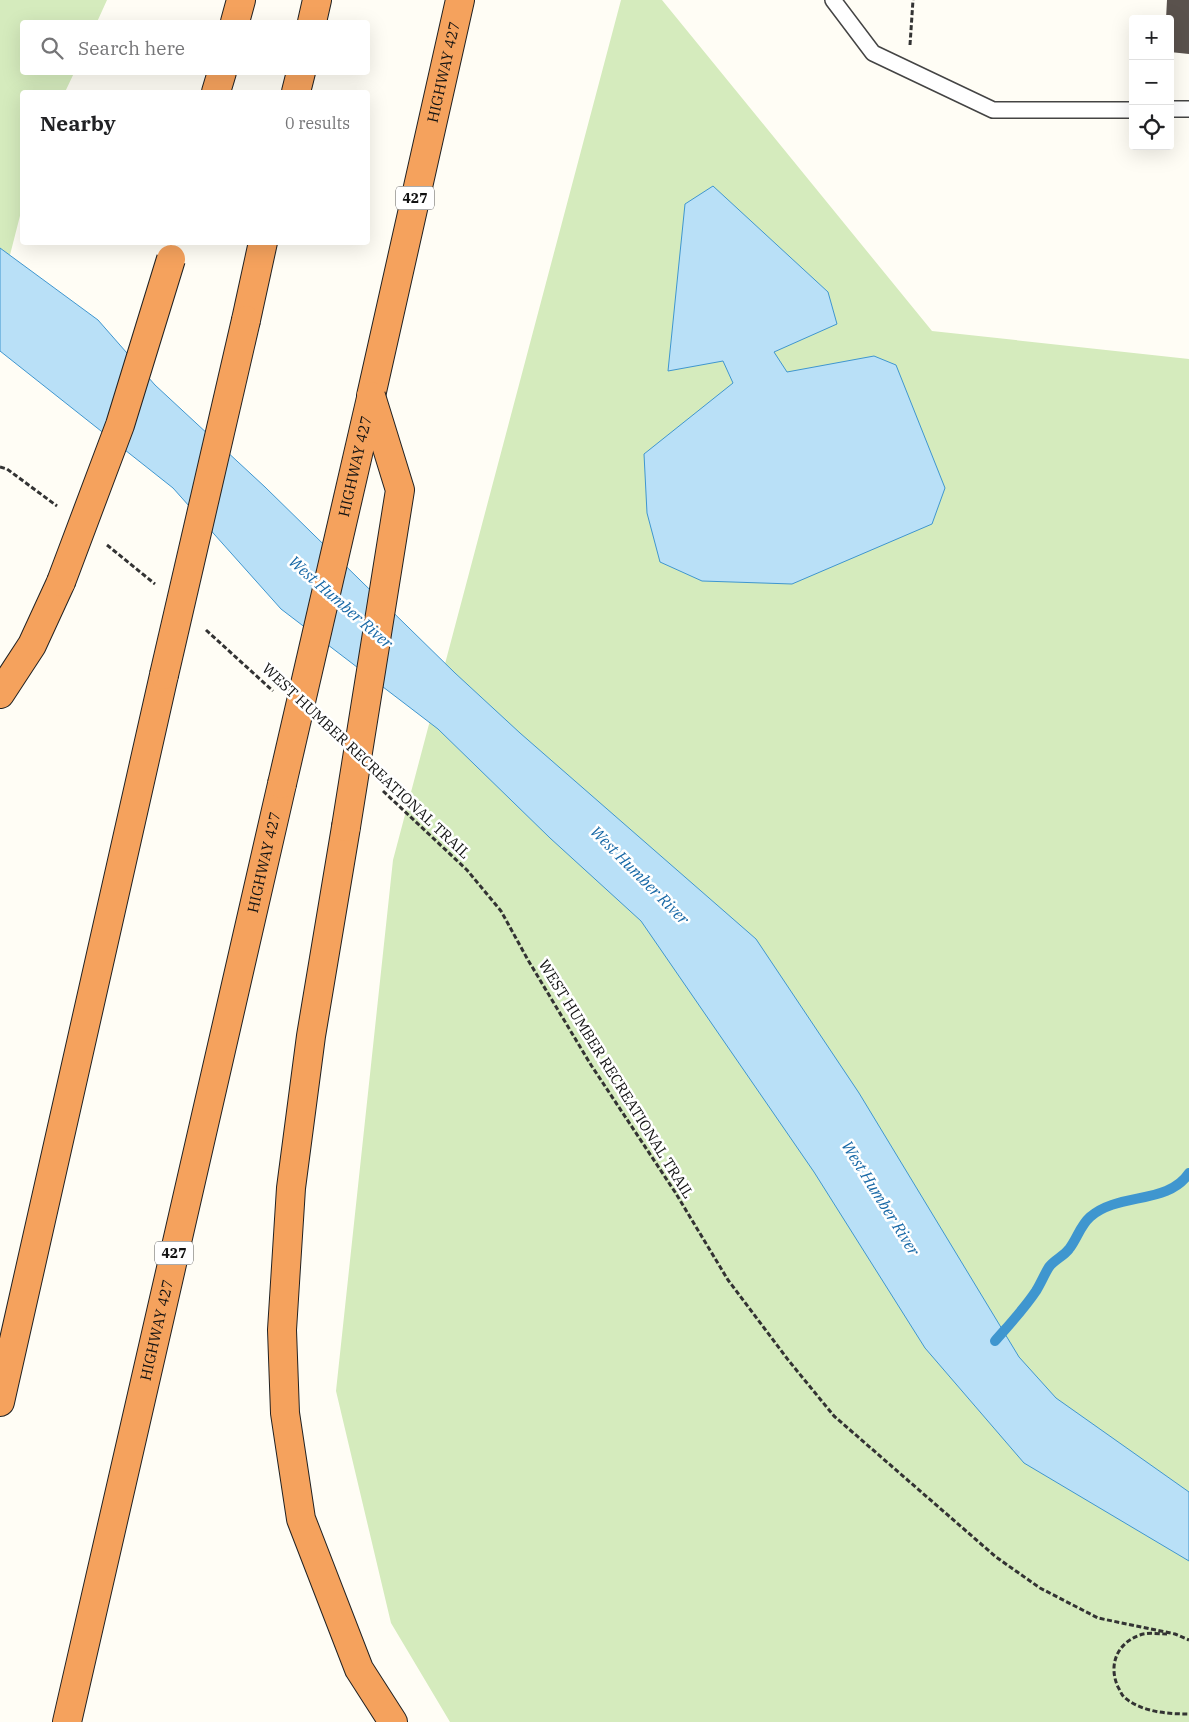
<!DOCTYPE html>
<meta charset="utf-8">
<style>
body{margin:0;font-family:"IBM Plex Serif",serif;background:#f2f2f2;color:#202124}
.controls{position:absolute;right:15px;top:15px;display:grid;overflow:hidden;border-radius:5px;box-shadow:0 5px 20px #0002}
.controls button{width:45px;height:45px;display:grid;place-items:center;padding:0;border:0;border-bottom:1px solid #e0e0e0;background:#fff;color:#202124;font:25px sans-serif}
.list{margin:0;padding:0;list-style:none}
h2{display:flex;justify-content:space-between;align-items:center;height:65px;margin:0;padding:0 20px;font-size:21px}
h2 small{font-size:16px;font-weight:400;color:#757577}
.icon{flex:none;width:28px;height:28px;fill:none;stroke:currentColor;stroke-width:2;stroke-linecap:round;stroke-linejoin:round}
.map{position:relative;flex:none;width:1189px;height:1722px;overflow:hidden}
.search{position:absolute;background:#fff;box-shadow:0 5px 20px #0002;left:20px;top:20px;width:350px;height:55px;display:flex;align-items:center;gap:12px;box-sizing:border-box;padding:0 18px;border-radius:5px;color:#757577;font-size:19px}
.panel{position:absolute;background:#fff;box-shadow:0 5px 20px #0002;left:20px;top:90px;width:350px;height:155px;border-radius:5px}
.map>svg:first-child{display:block}
.green{fill:#d5ebbd}
.water{fill:#b9e0f7;stroke:#3f96cf}
.lines{fill:none;stroke-linecap:round;stroke-linejoin:round}
.stream{stroke:#3f96cf;stroke-width:10}
.building{fill:#5a524d}
.lane-casing{stroke:#444;stroke-width:18}
.highway-casing{stroke:#222;stroke-width:30}
.path{stroke:#333;stroke-width:3;stroke-dasharray:5 2.5;stroke-linecap:butt}
.lane{stroke:#fff;stroke-width:15}
.highway{stroke:#f5a25d;stroke-width:28}
.highway-bridge-casing{stroke:#222;stroke-width:30;stroke-linecap:butt}
.highway-bridge{stroke:#f5a25d;stroke-width:28}
.labels{text-anchor:middle;stroke-width:5;stroke-linejoin:round;paint-order:stroke}
.shield{fill:#fff;stroke:#585858;stroke-width:1}
.shield-label{font-size:14px;font-weight:bold;fill:#111}
.street-label{font-size:15px;fill:#111;stroke:#fff}
.water-label{font-size:16px;font-style:italic;fill:#1768a6;stroke:#fff}
</style>
<div class="map">
<svg width="1189" height="1722" viewBox="0 0 1189 1722">
<rect width="100%" height="100%" fill="#fffdf5"/>
<path class="green" d="M0,0H107L97,22H22V72L74,73L65,92H22V208L0,294Z
M621,0H662L932,331L1189,359V1722H450L391,1623L336,1391L393,860Z"/>
<path class="water" d="M713,186L828,292L837,324L774,352L787,372L874,356L896,365L945,488L932,524L792,584L702,581L660,562L647,513L644,454L733,383L723,361L668,371L685,204Z
M0,248L98,320L155,385L265,487L455,673L520,733L756,939L859,1093L1019,1357L1056,1398L1189,1492V1561L1024,1463L925,1348L814,1172L641,921L550,838L438,729L281,609L173,488L0,351Z"/>
<g class="lines">
<path class="stream" d="M995,1341C1009,1325 1024,1309 1036,1291C1041,1283 1044,1275 1049,1267C1054,1260 1064,1256 1069,1249C1077,1239 1080,1226 1090,1217C1118,1192 1168,1205 1189,1173"/>
</g>
<path class="building" d="M1167,0H1189V54L1170,52V19H1166Z"/>
<g class="lines">
<g class="lane-casing">
<path id="lane" d="M833,0L873,53L993,110H1133
M1170,109H1189"/>
</g>
<g class="highway-casing">
<g id="highway">
<path d="M235,22L241,0"/>
<path d="M312,22L317,0"/>
<path d="M216,92L222,72"/>
<path d="M296,92L301,72"/>
<path d="M246,320L263,242"/>
<path id="s1" d="M371,396L460,0"/>
<path d="M0,694L32,645L61,582"/>
<path d="M346,827L311,1036L291,1188L282,1330L285,1413L301,1519L359,1669L393,1722"/>
<path d="M0,1402L164,675"/>
<path id="s2" d="M67,1722L282,784"/>
</g>
</g>
<path class="path" d="M910,45L913,0
M0,467L7,469L57,506
M107,545L155,584
M206,630L273,691
M383,791L467,870L501,911L528,960L591,1065L675,1192L728,1280L789,1361L834,1416L996,1557L1040,1588L1098,1618L1175,1634L1189,1640
M1167,1634C1159,1634 1148,1632 1140,1635C1117,1643 1108,1665 1118,1687C1120,1690 1121,1694 1124,1697C1141,1712 1167,1714 1189,1714"/>
<use href="#lane" class="lane"/>
<use href="#highway" class="highway"/>
<g class="highway-bridge-casing">
<g id="highway-bridge">
<path d="M61,582L120,425L171,259"/>
<path d="M164,675L246,320"/>
<path id="s3" d="M282,784L371,398"/>
<path d="M346,827L400,490L371,396"/>
</g>
</g>
<use href="#highway-bridge" class="highway-bridge"/>
</g>
<g class="labels">
<g class="shield">
<rect x="396" y="186.5" width="38" height="23" rx="4"/>
<rect x="155" y="1241.5" width="38" height="23" rx="4"/>
</g>
<g class="shield-label">
<text x="415" y="203">427</text>
<text x="174" y="1258">427</text>
</g>
<g class="street-label">
<text dy="5" stroke="none"><textPath href="#s1" startOffset="332">HIGHWAY 427</textPath></text>
<text dy="5" stroke="none"><textPath href="#s3" startOffset="326">HIGHWAY 427</textPath></text>
<text transform="translate(366 761) rotate(43)" y="5">WEST HUMBER RECREATIONAL TRAIL</text>
<text dy="5" stroke="none"><textPath href="#s2" startOffset="882">HIGHWAY 427</textPath></text>
<text transform="translate(616 1079) rotate(58)" y="5">WEST HUMBER RECREATIONAL TRAIL</text>
<text dy="5" stroke="none"><textPath href="#s2" startOffset="402">HIGHWAY 427</textPath></text>
</g>
<g class="water-label">
<text transform="translate(341 602) rotate(41)" y="6">West Humber River</text>
<text transform="translate(640 875) rotate(45)" y="6">West Humber River</text>
<text transform="translate(881 1198) rotate(58)" y="6">West Humber River</text>
</g>
</g>
</svg>
<div class="controls">
<button>+</button>
<button>−</button>
<button><svg class="icon" aria-label="locate" viewBox="0 0 24 24"><circle cx="12" cy="12" r="6"/><path d="M12 2v4M12 18v4M2 12h4M18 12h4"/></svg></button>
</div>
<div class="search"><svg class="icon" aria-label="search" viewBox="0 0 24 24"><circle cx="10" cy="10" r="6"/><path d="M15 15l6 6"/></svg>Search here</div>
<section class="panel">
<h2>Nearby<small>0 results</small></h2>
<ul class="list">
</ul>
</section>
</div>
